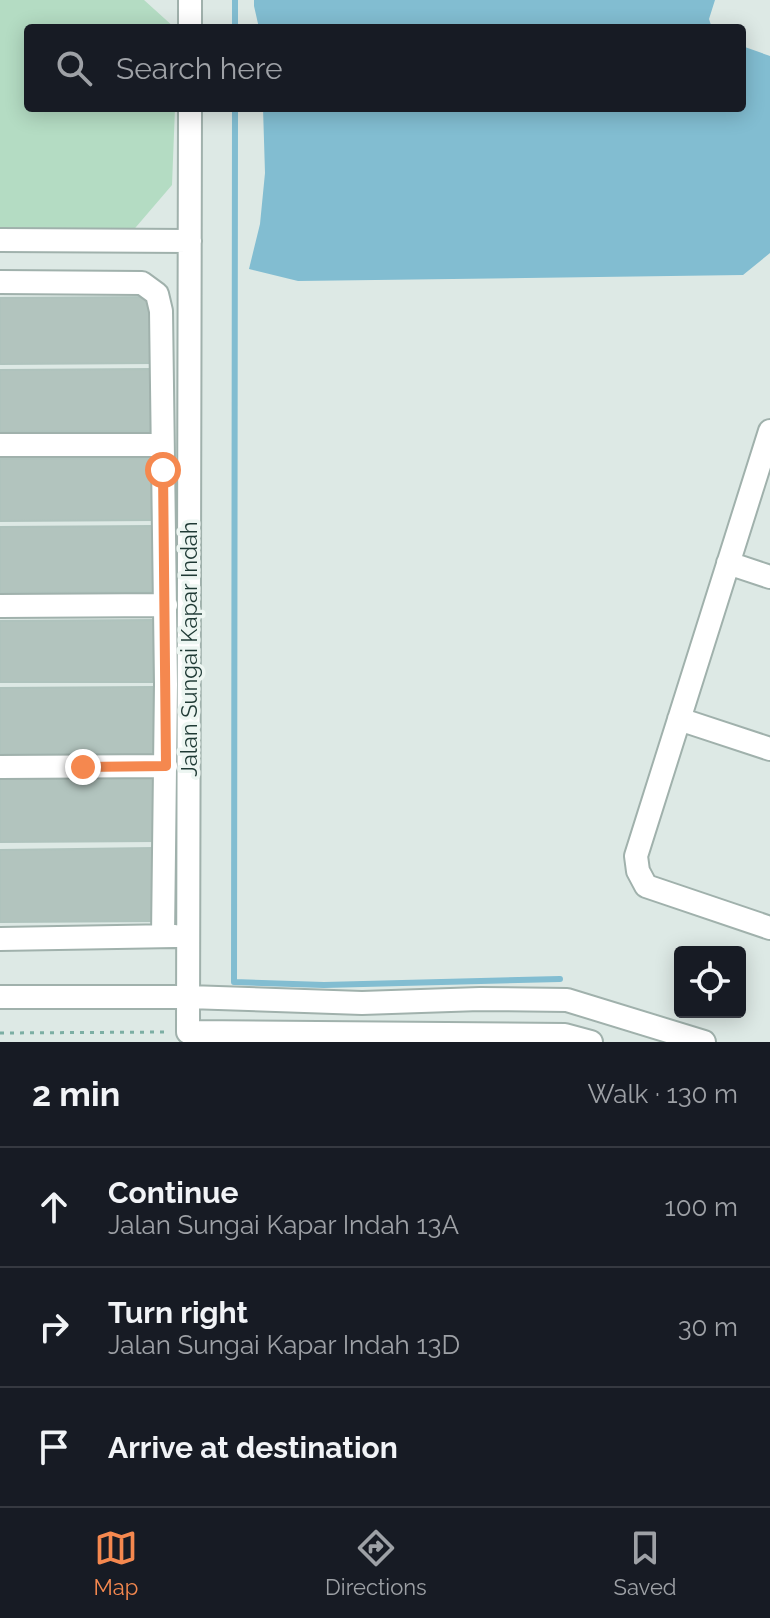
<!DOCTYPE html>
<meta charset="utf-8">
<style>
body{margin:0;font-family:Raleway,sans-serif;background:#20242c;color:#f1f3f6}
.controls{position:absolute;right:24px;bottom:24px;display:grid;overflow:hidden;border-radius:8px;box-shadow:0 4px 20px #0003}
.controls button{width:72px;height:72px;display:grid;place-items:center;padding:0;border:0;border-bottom:2px solid #363941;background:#171b24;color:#f1f3f6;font:40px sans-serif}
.stop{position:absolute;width:24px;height:24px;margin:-18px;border:6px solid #f5884f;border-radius:50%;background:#fff}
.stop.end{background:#f5884f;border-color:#fff;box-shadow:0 2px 8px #0008}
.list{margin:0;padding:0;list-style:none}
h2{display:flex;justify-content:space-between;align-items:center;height:104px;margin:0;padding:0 32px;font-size:34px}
h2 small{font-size:26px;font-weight:400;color:#9ea1a6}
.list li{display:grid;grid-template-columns:52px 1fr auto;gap:24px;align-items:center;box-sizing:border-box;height:120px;padding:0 32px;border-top:2px solid #363941}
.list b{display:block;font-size:30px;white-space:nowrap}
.list p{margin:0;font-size:26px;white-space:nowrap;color:#9ea1a6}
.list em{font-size:26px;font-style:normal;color:#9ea1a6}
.icon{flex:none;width:44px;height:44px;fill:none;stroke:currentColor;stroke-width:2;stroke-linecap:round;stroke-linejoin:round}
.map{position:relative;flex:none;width:770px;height:1042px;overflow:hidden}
.search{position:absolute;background:#171b24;box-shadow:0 4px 20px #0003;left:24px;right:24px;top:24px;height:88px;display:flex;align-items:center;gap:20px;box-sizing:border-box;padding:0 28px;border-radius:8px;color:#9ea1a6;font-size:30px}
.sheet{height:464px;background:#171b24}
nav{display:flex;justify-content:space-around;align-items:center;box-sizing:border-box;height:112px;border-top:2px solid #363941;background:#171b24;font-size:22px;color:#9ea1a6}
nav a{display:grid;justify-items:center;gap:4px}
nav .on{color:#f5884f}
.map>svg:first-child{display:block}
.green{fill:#b4dcc3}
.water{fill:#82bdd1}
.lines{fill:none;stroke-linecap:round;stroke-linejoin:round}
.stream{stroke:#82bdd1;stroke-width:6}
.building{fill:#b2c4be;stroke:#afc3bd;stroke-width:2}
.minor-casing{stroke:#a0b1ac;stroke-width:26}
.path{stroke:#7caea3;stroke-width:3;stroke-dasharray:4 6;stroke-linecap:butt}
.minor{stroke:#fff;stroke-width:22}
.route{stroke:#f5884f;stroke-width:10}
.labels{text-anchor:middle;stroke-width:7;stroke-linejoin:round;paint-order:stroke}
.street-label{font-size:22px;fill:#1e3934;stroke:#edf6f2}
</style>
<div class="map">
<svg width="770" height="1042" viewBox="0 0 770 1042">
<rect width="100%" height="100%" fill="#dde9e5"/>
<path class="green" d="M0,0H144L175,28H28V108H175L172,185L130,234L0,231Z"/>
<path class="water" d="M254,0H715L709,19L712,28H259L254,6Z
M742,46L770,56V253L743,275L298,281L249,269L260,224L265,173L263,108H742Z"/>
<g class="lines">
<path class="stream" d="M235,28V0
M235,108L234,982L324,985L560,979"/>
</g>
<path class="building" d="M152,297L153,363L0,364V298Z
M152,369V431L0,432V370Z
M153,458V520L0,521V459Z
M153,526V592L0,593V527Z
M153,620V682H0V621Z
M153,687V754H0V688Z
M154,776V841L0,842V778Z
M154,848L155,921L0,922V850Z"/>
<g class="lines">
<g class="minor-casing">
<path id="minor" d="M190,28V0
M190,108L188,1032L565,1035L591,1042
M0,240L190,241
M0,282L142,283L157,294L161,311L166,684L163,936
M770,431L636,856L638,871L646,886L770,928
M0,445H162
M728,563L770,577
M0,606L166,605
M679,719L770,749
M0,767L166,766
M0,939L175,936
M0,997H188L362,1003L480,999L567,1000L704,1042"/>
</g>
<path class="path" d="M0,1033L168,1032"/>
<use href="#minor" class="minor"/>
</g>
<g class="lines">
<path class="route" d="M83,767L166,766L163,470"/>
</g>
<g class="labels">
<g class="street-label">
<text transform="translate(189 649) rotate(-90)" y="8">Jalan Sungai Kapar Indah</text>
</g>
</g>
</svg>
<div class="controls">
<button><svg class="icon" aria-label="locate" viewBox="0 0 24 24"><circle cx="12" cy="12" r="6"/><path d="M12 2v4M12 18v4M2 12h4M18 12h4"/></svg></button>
</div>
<div class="stop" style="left:163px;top:470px"></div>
<div class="stop end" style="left:83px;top:767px"></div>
<div class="search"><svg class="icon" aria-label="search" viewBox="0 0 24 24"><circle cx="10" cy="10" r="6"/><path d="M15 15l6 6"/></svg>Search here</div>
</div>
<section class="sheet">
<h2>2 min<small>Walk · 130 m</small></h2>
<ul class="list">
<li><svg class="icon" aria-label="ahead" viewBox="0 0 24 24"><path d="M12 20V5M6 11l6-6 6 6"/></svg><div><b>Continue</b><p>Jalan Sungai Kapar Indah 13A</p></div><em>100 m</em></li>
<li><svg class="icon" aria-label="right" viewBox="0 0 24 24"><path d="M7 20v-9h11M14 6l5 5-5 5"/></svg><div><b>Turn right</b><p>Jalan Sungai Kapar Indah 13D</p></div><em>30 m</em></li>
<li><svg class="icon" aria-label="arrive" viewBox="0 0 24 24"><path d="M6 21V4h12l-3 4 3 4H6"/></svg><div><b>Arrive at destination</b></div></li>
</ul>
</section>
<nav>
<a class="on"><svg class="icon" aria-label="map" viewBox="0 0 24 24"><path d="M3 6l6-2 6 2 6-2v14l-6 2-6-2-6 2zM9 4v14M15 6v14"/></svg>Map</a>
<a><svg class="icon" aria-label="directions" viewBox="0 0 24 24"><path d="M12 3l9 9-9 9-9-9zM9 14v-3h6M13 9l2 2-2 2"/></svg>Directions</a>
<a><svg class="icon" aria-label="saved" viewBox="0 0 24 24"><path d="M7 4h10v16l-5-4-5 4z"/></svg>Saved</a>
</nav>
